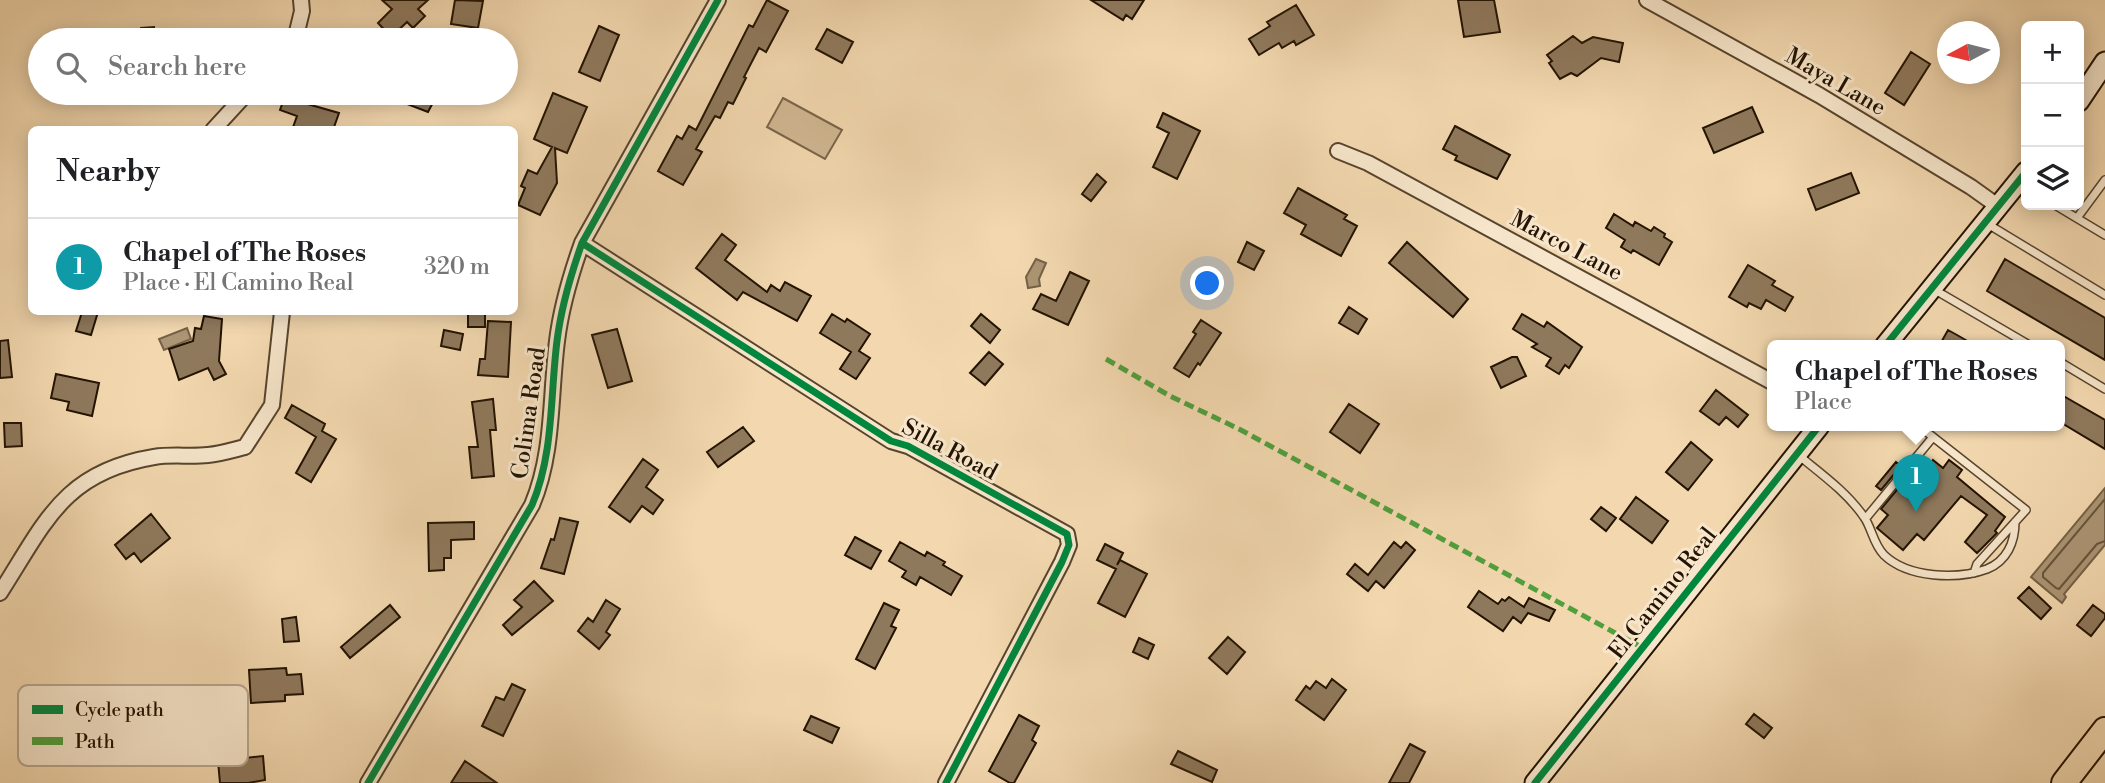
<!DOCTYPE html>
<meta charset="utf-8">
<style>
body{margin:0;font-family:"Libre Bodoni",serif;background:#f2f2f2;color:#202124}
.controls{position:absolute;right:21px;top:21px;display:grid;overflow:hidden;border-radius:10px;box-shadow:0 4px 18px #0003}
.controls button{width:63px;height:63px;display:grid;place-items:center;padding:0;border:0;border-bottom:2px solid #e0e0e0;background:#fff;color:#202124;font:35px sans-serif}
.compass{position:absolute;left:1937px;top:21px;width:63px;height:63px;border-radius:50%;background:#fff;box-shadow:0 4px 18px #0003;rotate:263deg}
.you{position:absolute;left:1208px;top:284px;width:24px;height:24px;margin:-18px;border:5px solid #fff;border-radius:50%;background:#1a73e8;box-shadow:0 0 0 10px #1a73e833}
.badge{display:grid;place-items:center;width:46px;height:46px;border-radius:50%;background:#8f2418;color:#fff;font-size:23px;font-weight:700}
.pin{position:absolute;translate:-50% -58px;filter:drop-shadow(0 2px 4px #0008)}
.pin::after{content:'';position:absolute;top:37px;width:24px;height:21px;background:inherit;clip-path:polygon(0 0,100% 0,50% 100%)}
.popup{position:absolute;left:1767px;top:340px;width:298px;height:91px;box-sizing:border-box;display:grid;place-content:center;border-radius:10px;background:#fff;filter:drop-shadow(0 2px 5px #0005);font-size:23px;white-space:nowrap;color:#757577}
.popup b{font-size:26px;color:#202124}
.popup::after{content:'';position:absolute;left:50%;top:100%;margin-left:-14px;border:14px solid transparent;border-top-color:#fff}
.list{margin:0;padding:0;list-style:none}
h2{display:flex;justify-content:space-between;align-items:center;height:91px;margin:0;padding:0 28px;font-size:30px}
h2 small{font-size:23px;font-weight:400;color:#757577}
.list li{display:grid;grid-template-columns:46px 1fr auto;gap:21px;align-items:center;box-sizing:border-box;height:98px;padding:0 28px;border-top:2px solid #e0e0e0}
.list b{display:block;font-size:26px;white-space:nowrap}
.list p{margin:0;font-size:23px;white-space:nowrap;color:#757577}
.list em{font-size:23px;font-style:normal;color:#757577}
.icon{flex:none;width:38px;height:38px;fill:none;stroke:currentColor;stroke-width:2;stroke-linecap:round;stroke-linejoin:round}
.map{position:relative;flex:none;width:2105px;height:783px;overflow:hidden}
.search{position:absolute;background:#fff;box-shadow:0 4px 18px #0003;left:28px;top:28px;width:490px;height:77px;display:flex;align-items:center;gap:18px;box-sizing:border-box;padding:0 24px;border-radius:38px;color:#757577;font-size:26px}
.panel{position:absolute;background:#fff;box-shadow:0 4px 18px #0003;left:28px;top:126px;width:490px;height:189px;border-radius:10px}
.map>svg:first-child{display:block}
.green{fill:#d0b792;stroke:#7a654a;stroke-width:2}
.water{fill:#ac9574;stroke:#756146;stroke-width:2}
.lines{fill:none;stroke-linecap:round;stroke-linejoin:round}
.shore{stroke:#68543b;stroke-width:2}
.building{fill:#8f795c;stroke:#231302;stroke-width:2}
.lane-casing{stroke:#57442d;stroke-width:10}
.street-casing{stroke:#57442d;stroke-width:18}
.secondary-casing{stroke:#231302;stroke-width:23}
.highway-casing{stroke:#231302;stroke-width:28}
.lane{stroke:#f7e6cb;stroke-width:7}
.street{stroke:#f7e6cb;stroke-width:14}
.secondary{stroke:#f7e6cb;stroke-width:19}
.highway{stroke:#f3d8af;stroke-width:24}
.quiet{stroke:#50a03d;stroke-width:5;stroke-dasharray:10 5;stroke-linecap:butt}
.cycleway-casing{stroke:#f7e6cb;stroke-width:11}
.cycleway{stroke:#00873e;stroke-width:7}
.labels{text-anchor:middle;stroke-width:6;stroke-linejoin:round;paint-order:stroke}
.street-label{font-size:23px;fill:#231302;stroke:#f7e6cb}
.key{fill:#f7e6cb;stroke:#b7a78f;stroke-width:2}
.key-label{font-size:19px;fill:#231302}
</style>
<div class="map">
<svg width="2105" height="783" viewBox="0 0 2105 783">
<rect width="100%" height="100%" fill="#f3d8af"/>
<filter id="stains"><feTurbulence type="fractalNoise" baseFrequency=".00286" numOctaves="4"/><feColorMatrix values="0 0 0 0 .2 0 0 0 0 .09 0 0 0 0 .02 0 0 0 .5 -.17"/></filter>
<radialGradient id="worn" r=".72"><stop offset=".6" stop-color="#630" stop-opacity="0"/><stop offset="1" stop-color="#630" stop-opacity=".3"/></radialGradient>
<path class="green" d="M783,98L842,130L825,159L767,127Z"/>
<path class="water" d="M1036,259L1046,263L1039,279L1040,286L1028,288L1026,277Z
M187,328L191,339L164,350L159,339Z
M2105,488V545L2064,594L2066,597L2062,603L2031,577Z"/>
<g class="lines">
<path class="shore" d="M2105,499L2043,573V577L2056,588L2059,589L2097,544L2105,541"/>
</g>
<path class="building" d="M382,0H428L418,9L425,16L413,28L407,22L391,37L378,23L392,9Z
M455,0L483,1L478,28L451,24Z
M767,0L788,11L766,52L759,48L744,77L746,78L733,104L728,102L720,118L715,116L696,149L702,152L683,185L658,171L677,136L682,139L689,126L696,130L749,25L753,27Z
M1091,0H1144L1132,19L1126,15L1123,20Z
M1458,0H1494L1500,32L1464,37Z
M1296,5L1314,35L1296,45L1294,41L1282,48L1279,43L1259,55L1249,39L1270,26L1267,22Z
M599,26L619,35L600,81L579,72Z
M154,27V40H141V28Z
M827,29L853,42L842,63L816,49Z
M1573,36L1582,43L1593,37L1623,43L1619,62L1601,58L1577,76L1571,73L1560,79L1549,63L1552,61L1547,55Z
M1911,52L1930,64L1904,105L1885,93Z
M286,93L306,96L304,103L339,113L333,130H292L297,116L280,110Z
M412,93H438L428,112L407,104Z
M553,93L587,107L567,153L555,148L557,183L540,215L518,205L525,188L521,186L528,170L537,174L552,147L534,139Z
M1752,107L1763,132L1714,153L1703,128Z
M1163,113L1200,131L1177,179L1153,167L1169,133L1157,127Z
M1455,126L1510,155L1497,179L1455,160L1457,156L1443,149Z
M1851,173L1859,193L1816,210L1808,189Z
M1097,174L1106,182L1091,201L1082,194Z
M1298,188L1347,215L1344,219L1357,226L1341,256L1301,234L1306,225L1284,213Z
M1614,214L1633,226L1635,222L1651,231L1654,227L1665,234L1664,237L1672,242L1659,265L1633,250L1631,253L1621,247L1625,240L1606,228Z
M722,234L736,245L725,260L767,292L771,285L780,291L785,282L811,296L797,321L743,292L737,300L696,268Z
M1247,242L1264,251L1254,270L1238,262Z
M1407,242L1468,299L1453,317L1389,263Z
M2005,259L2105,318V360L1987,291Z
M1748,265L1775,281L1772,285L1793,297L1785,311L1766,300L1761,309L1749,303L1747,307L1729,297Z
M1070,272L1089,281L1068,325L1033,309L1041,294L1056,301Z
M1349,307L1367,319L1358,334L1339,323Z
M82,312H98L91,335L76,331Z
M468,312H485V327H468Z
M832,314L845,322L847,319L870,334L859,351L870,358L856,379L840,369L851,352L820,333Z
M981,314L1000,330L990,343L971,326Z
M1522,314L1544,327L1547,322L1582,347L1569,368L1565,365L1559,374L1546,366L1551,358L1532,347L1537,344L1513,329Z
M204,316L222,319L219,361L226,374L214,380L208,368L179,380L169,349L193,341L195,328L201,329Z
M1201,320L1221,333L1200,365L1198,363L1189,377L1174,368L1196,334L1193,332Z
M488,321L511,322L508,377L478,375L480,359H485Z
M617,329L632,381L608,388L592,335Z
M444,330L463,334L460,350L441,346Z
M1948,330L1957,335L1976,346H1939Z
M8,340L12,377L0,378V341Z
M989,352L1003,364L985,385L970,373Z
M1512,357H1517L1526,376L1501,388L1491,367Z
M56,374L99,383L92,416L67,410L69,402L51,398Z
M1716,390L1748,415L1738,427L1726,417L1719,425L1700,411Z
M2060,394L2105,420V449L2060,422Z
M493,399L496,430H490L494,476L472,478L469,447H478L472,402Z
M1349,404L1379,424L1360,453L1330,432Z
M292,405L325,424L322,431L336,439L311,482L296,473L316,437L285,418Z
M4,423H21L22,446L5,447Z
M743,427L754,441L718,467L707,452Z
M1691,442L1712,460L1688,490L1666,472Z
M643,459L658,470L646,487L663,500L653,514L642,506L630,522L609,507Z
M1933,460L1943,468L1949,460L1962,470L1957,477L2005,517L1995,531L1997,533L1977,553L1965,542L1987,515L1961,496L1924,540L1917,534L1903,550L1877,528L1888,515L1881,509L1910,474L1915,471L1921,475Z
M1896,462L1901,466L1881,490L1876,486Z
M1636,497L1668,521L1652,543L1620,519Z
M1601,507L1616,518L1606,531L1591,519Z
M151,514L170,538L141,562L134,553L126,559L115,545Z
M560,518L578,522L564,574L541,568L551,539L554,540Z
M474,522V539L451,540V558H444V570L429,571L428,523Z
M855,537L881,551L871,569L845,555Z
M900,542L925,556L927,552L945,562L943,565L962,576L951,595L920,577L916,585L902,577L906,571L889,561Z
M1394,542L1401,548L1406,542L1415,550L1384,588L1376,581L1368,591L1347,574L1355,564L1368,575Z
M1105,544L1123,553L1117,565L1120,560L1147,574L1125,617L1098,603L1116,569L1097,560Z
M534,581L553,601L512,635L503,625L522,607L514,600Z
M2029,587L2051,608L2041,619L2018,598Z
M1479,591L1498,604L1502,599L1505,601L1509,597L1524,607L1529,598L1555,610L1549,621L1528,613L1521,623L1513,617L1503,631L1468,607Z
M606,600L620,609L606,632L610,635L599,649L578,631L588,618L593,622Z
M884,603L899,610L891,626L896,628L875,669L856,659Z
M390,605L400,617L350,658L341,647Z
M2093,605L2105,614V618L2091,636L2077,625Z
M296,617L299,641L284,642L282,619Z
M1228,637L1245,652L1227,674L1209,658Z
M1139,638L1154,645L1148,659L1133,652Z
M286,668L287,675L301,674L303,694L285,695V701L251,703L249,670Z
M1332,679L1346,690L1324,720L1296,700L1306,686L1310,689L1316,681L1326,688Z
M512,684L525,690L503,736L482,726L496,697L504,700Z
M1754,714L1772,728L1764,738L1746,724Z
M1019,715L1039,726L1032,740L1036,743L1014,783H1010L989,771Z
M811,716L839,728L832,743L804,730Z
M1410,744L1425,752L1409,783H1389Z
M1178,751L1217,770L1212,782L1171,764Z
M263,756L265,780L248,783H220L218,761Z
M465,761L497,783H451Z"/>
<g class="lines">
<g class="lane-casing">
<path id="lane" d="M2055,205L2105,235
M2077,218L2105,180
M1986,223L2105,295
M1935,290L2031,346
M2060,362L2105,389
M1919,426L2026,510L1977,564L1974,573
M1797,454C1820,473 1847,492 1864,517C1872,528 1873,544 1884,555C1908,578 1957,580 1987,569C2007,561 2015,542 2015,522
M1866,518L1933,437"/>
</g>
<g class="street-casing">
<path id="street" d="M1647,0L1819,95L1971,187L1999,207
M295,40L302,11L301,0
M213,130L247,93
M1338,151L1368,163L1772,382
M582,243L891,441L908,446L1067,534L1069,545L1062,562L946,783
M0,593C45,523 63,472 154,457C172,454 190,457 208,455C220,454 233,450 245,447L272,405L282,312
M368,783L532,505C554,453 550,396 557,341C561,308 571,274 582,243L718,0"/>
</g>
<g class="secondary-casing">
<path id="secondary" d="M2079,101L2105,62
M1885,346L2026,172
M1535,783L1819,426"/>
</g>
<g class="highway-casing">
<path id="highway" d="M2064,783L2105,730"/>
</g>
<use href="#lane" class="lane"/>
<use href="#street" class="street"/>
<use href="#secondary" class="secondary"/>
<use href="#highway" class="highway"/>
<path class="quiet" d="M1106,359L1170,396L1239,429L1643,648"/>
<g class="cycleway-casing">
<path id="cycleway" d="M582,243L891,441L908,446L1067,534L1069,545L1062,562L946,783
M1885,346L2026,172
M368,783L532,505C554,453 550,396 557,341C561,308 571,274 582,243L718,0
M1535,783L1819,426"/>
</g>
<use href="#cycleway" class="cycleway"/>
</g>
<g class="labels">
<g class="street-label">
<text transform="translate(1836 81) rotate(30)" y="8">Maya Lane</text>
<text transform="translate(1567 245) rotate(28)" y="8">Marco Lane</text>
<text transform="translate(528 413) rotate(-82)" y="8">Colima Road</text>
<text transform="translate(950 449) rotate(28)" y="8">Silla Road</text>
<text transform="translate(1662 593) rotate(-52)" y="8">El Camino Real</text>
</g>
</g>
<rect x="18" y="685" width="230" height="81" rx="10" class="key"/>
<rect x="32" y="705" width="31" height="9" fill="#00873e"/>
<rect x="32" y="737" width="31" height="8" fill="#50a03d"/>
<g class="key-label">
<text x="75" y="716">Cycle path</text>
<text x="75" y="748">Path</text>
</g>
<rect width="100%" height="100%" filter="url(#stains)"/>
<rect width="100%" height="100%" fill="url(#worn)"/>
</svg>
<div class="controls">
<button>+</button>
<button>−</button>
<button><svg class="icon" aria-label="layers" viewBox="0 0 24 24"><path d="M12 4l9 5-9 5-9-5zM3 14l9 5 9-5"/></svg></button>
</div>
<svg class="compass" viewBox="-18 -18 36 36"><path d="M0-13l5 13h-10z" fill="#e53935"/><path d="M0 13l5-13h-10z" fill="#757577"/></svg>
<div class="you"></div>
<div class="pin badge" style="left:1916px;top:512px;background:#0f9aa8">1</div>
<div class="popup"><b>Chapel of The Roses</b>Place</div>
<div class="search"><svg class="icon" aria-label="search" viewBox="0 0 24 24"><circle cx="10" cy="10" r="6"/><path d="M15 15l6 6"/></svg>Search here</div>
<section class="panel">
<h2>Nearby<small></small></h2>
<ul class="list">
<li><span class="badge" style="background:#0f9aa8">1</span><div><b>Chapel of The Roses</b><p>Place · El Camino Real</p></div><em>320 m</em></li>
</ul>
</section>
</div>
